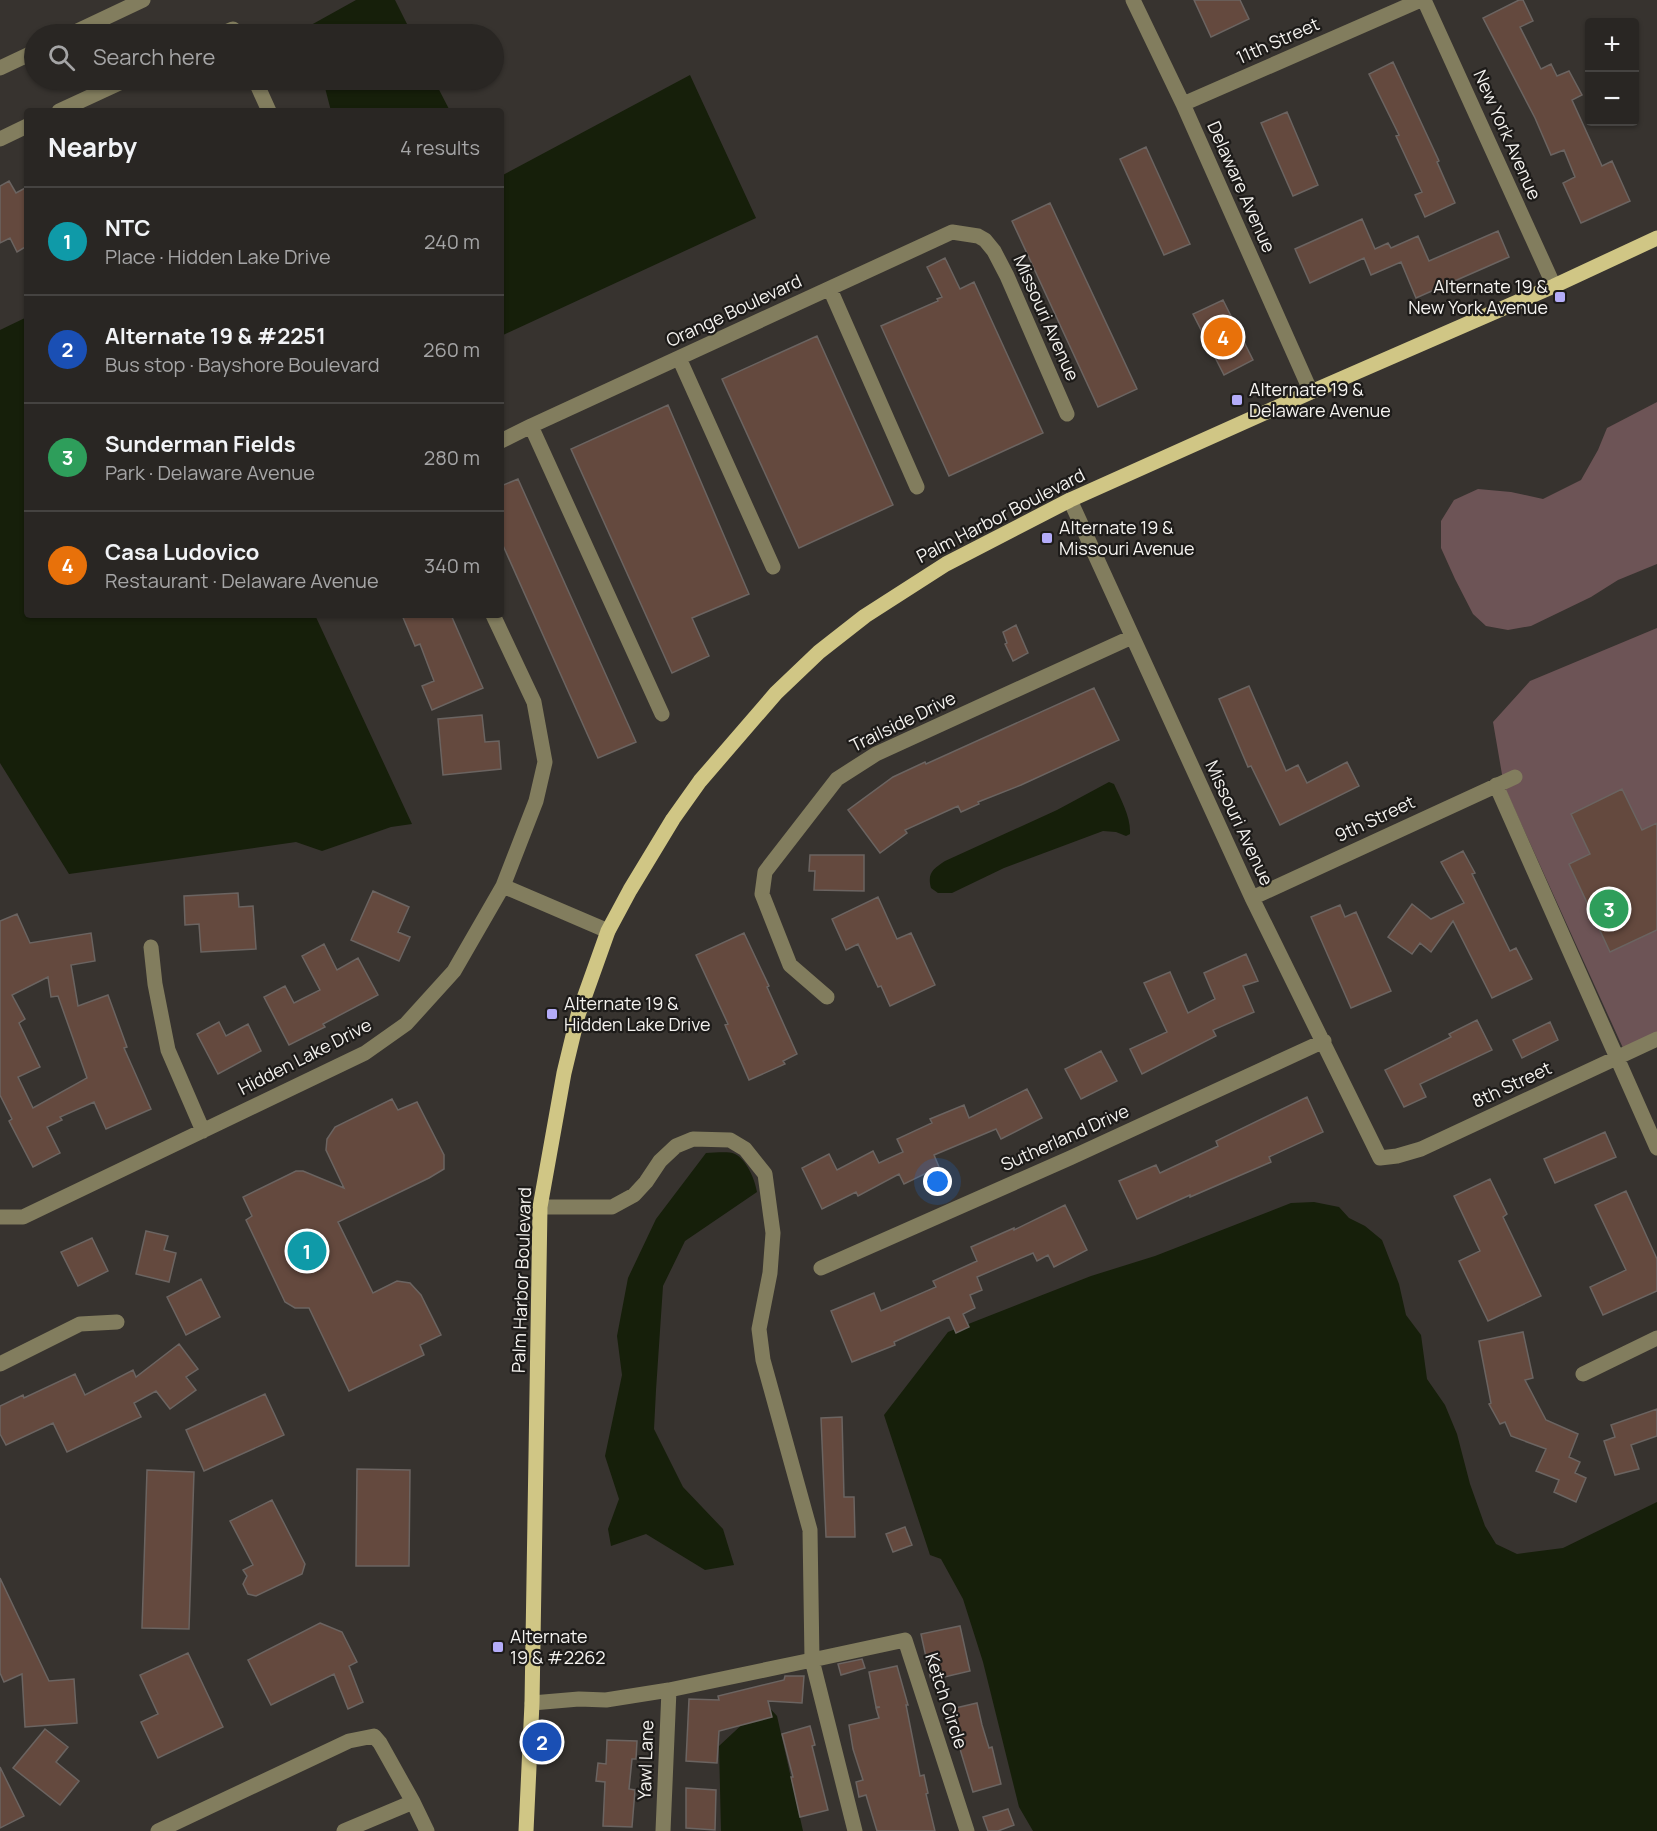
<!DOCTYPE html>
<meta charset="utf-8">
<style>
body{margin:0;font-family:Manrope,sans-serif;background:#353230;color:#f1f3f6}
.controls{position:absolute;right:18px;top:18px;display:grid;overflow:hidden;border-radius:6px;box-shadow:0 2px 4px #0004}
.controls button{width:54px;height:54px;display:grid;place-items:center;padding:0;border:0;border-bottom:2px solid #454341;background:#292623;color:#f1f3f6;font:30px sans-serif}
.you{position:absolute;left:938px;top:1182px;width:21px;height:21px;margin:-15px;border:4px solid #fff;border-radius:50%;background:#1a73e8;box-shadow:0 0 0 9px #1a73e833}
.badge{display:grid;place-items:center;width:39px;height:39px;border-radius:50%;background:#95b2f1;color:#fff;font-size:20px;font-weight:700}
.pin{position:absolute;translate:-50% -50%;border:3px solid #fff;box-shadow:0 2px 6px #0006}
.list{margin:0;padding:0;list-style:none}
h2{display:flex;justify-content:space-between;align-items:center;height:78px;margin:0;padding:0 24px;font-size:26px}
h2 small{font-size:20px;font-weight:400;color:#a5a5a6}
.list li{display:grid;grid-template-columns:39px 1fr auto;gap:18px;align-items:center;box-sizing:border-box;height:108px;padding:0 24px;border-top:2px solid #454341}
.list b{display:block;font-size:22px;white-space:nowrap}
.list p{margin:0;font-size:20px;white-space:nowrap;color:#a5a5a6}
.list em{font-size:20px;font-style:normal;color:#a5a5a6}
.icon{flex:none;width:33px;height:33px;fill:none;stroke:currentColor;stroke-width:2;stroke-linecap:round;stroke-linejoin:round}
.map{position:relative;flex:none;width:1657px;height:1831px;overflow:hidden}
.search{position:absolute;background:#292623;box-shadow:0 2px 4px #0004;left:24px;top:24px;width:480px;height:66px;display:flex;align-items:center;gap:15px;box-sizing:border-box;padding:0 21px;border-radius:33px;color:#a5a5a6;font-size:22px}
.panel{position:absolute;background:#292623;box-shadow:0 2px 4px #0004;left:24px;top:108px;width:480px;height:510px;border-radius:6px}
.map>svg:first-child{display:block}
.green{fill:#6d5456}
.water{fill:#161f0a}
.building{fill:#64493e;stroke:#6b6461;stroke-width:1.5;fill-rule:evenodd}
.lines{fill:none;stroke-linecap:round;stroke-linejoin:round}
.minor{stroke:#827d5e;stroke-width:15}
.major{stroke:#d0c685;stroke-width:15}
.poi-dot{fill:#b4acf9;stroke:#1d1b19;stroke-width:2}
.labels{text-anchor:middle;stroke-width:4.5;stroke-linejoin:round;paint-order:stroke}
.street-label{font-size:18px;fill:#f4f2ef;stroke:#1d1b19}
.poi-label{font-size:18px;fill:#f4f2ef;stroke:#1d1b19;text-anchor:start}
</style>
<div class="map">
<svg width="1657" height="1831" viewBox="0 0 1657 1831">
<rect width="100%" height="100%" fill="#37332f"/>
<path class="green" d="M1657,402V564L1618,580L1591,597L1531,626L1508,630L1486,626L1473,614L1455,579L1441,548V521L1454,500L1478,489L1511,492L1543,499L1581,480L1598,450L1607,428Z
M1657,628V1033L1623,1048L1504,786L1493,722L1530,681Z"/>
<path class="water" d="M356,0H395L412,34H313L311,25Z
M690,75L756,218L501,336V176Z
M323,80H434L450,111H331Z
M27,317V615H315L412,824L391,827L322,851L296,842L69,874L0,763V330Z
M1109,782L1114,784C1121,800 1131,817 1130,834L1126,836L1116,832L1103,831L1004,868L952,893H938L931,888C927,873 933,869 945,861L1057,810Z
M706,1153C715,1153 728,1151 735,1154C747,1160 755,1180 757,1192L685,1241L663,1286L656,1390L654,1429L683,1487L723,1529L734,1565L705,1570L646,1534L611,1546L608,1529L619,1499L605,1456L622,1375L617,1336L628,1278L656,1219Z
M1314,1202L1339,1207L1349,1218L1365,1226L1382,1240L1399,1284L1406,1315L1421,1335L1427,1379L1445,1405L1457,1434L1470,1484L1485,1526L1496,1544L1517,1554L1563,1548L1657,1502V1831H1033L1019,1807L983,1662L963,1599L941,1559L930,1555L884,1415L948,1332L1091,1276L1155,1256L1291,1203Z
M765,1703L777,1716L803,1831H721L719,1746Z"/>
<path class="building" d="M1194,0H1240L1249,19L1211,37Z
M1519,0H1523L1533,21L1520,27L1541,69L1551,64L1557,76L1569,71L1582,95L1572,100L1602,166L1612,161L1630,201L1581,223L1563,183L1575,177L1564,150L1551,155L1535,118L1483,18Z
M1393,62L1439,161L1437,162L1455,203L1425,217L1415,195L1422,192L1396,136L1399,135L1369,74Z
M1287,112L1318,185L1293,196L1261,123Z
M1146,147L1190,244L1164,255L1120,159Z
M9,181L16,193L27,187V246L17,252L10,238L0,243V186Z
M1050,203L1137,389L1098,407L1012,221Z
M1362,219L1375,249L1388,243L1391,248L1418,236L1429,261L1498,231L1509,257L1416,298L1401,262L1371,275L1364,258L1310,283L1295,249Z
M945,258L960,289L974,282L1043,433L949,476L881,326L938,301L937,299L942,297L927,267Z
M1223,300L1253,360L1224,375L1193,314Z
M817,336L893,505L799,548L722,379Z
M668,405L749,594L692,618L709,656L672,673L571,449Z
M518,479L636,742L598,758L501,541V486Z
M402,615H451L483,688L432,710L422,686L434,681L420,644L415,646Z
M1016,625L1028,653L1013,661L1005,644L1007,643L1003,632Z
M1249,686L1286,771L1298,765L1307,783L1347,762L1359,786L1280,825L1251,766L1248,767L1219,699Z
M1094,688L1119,740L1021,785L978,802L979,804L961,812L958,806L905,830L907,833L880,853L848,810L893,777L925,762L926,764Z
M482,715L485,742L499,741L501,769L443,775L438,719Z
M1622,789L1642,830L1657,823V930L1610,952L1569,864L1590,854L1571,814Z
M1463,851L1475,873L1472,874L1510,951L1516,948L1532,979L1492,998L1453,921L1431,952L1420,943L1412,954L1388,937L1412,904L1431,919L1464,903L1441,862Z
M810,855H864V891L814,890L815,871H809Z
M373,891L409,907L398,932L410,937L399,961L351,940Z
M238,893L239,907L253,906L256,949L201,952L199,924L185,925L184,896Z
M878,897L897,939L911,933L935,985L890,1006L881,986L878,987L858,944L846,950L832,919Z
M1340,905L1345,917L1356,912L1391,991L1351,1008L1311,917Z
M17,914L30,943L91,933L95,961L71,965L78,1006L108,995L127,1047L124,1048L151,1109L106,1129L94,1102L60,1117L62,1120L47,1127L60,1153L33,1167L9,1121L12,1119L0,1095V921ZM48,977L51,997L58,996L87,1078L33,1108L18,1077L40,1067L19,1023L25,1019L12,995Z
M744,933L769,986L767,987L797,1054L783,1061L785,1064L749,1080L725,1025L728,1024L696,955Z
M324,944L337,970L358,958L378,995L323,1024L325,1027L289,1045L264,997L285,986L294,1003L320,990L302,956Z
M1246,954L1258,981L1243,986L1254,1012L1213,1030L1216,1036L1142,1074L1130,1049L1167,1032L1144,983L1170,972L1188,1013L1215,999L1204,973Z
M1477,1020L1492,1050L1420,1084L1426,1097L1404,1107L1385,1070L1451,1037L1449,1034Z
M219,1022L226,1036L248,1024L261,1051L218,1074L197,1034Z
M1550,1022L1558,1040L1522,1058L1513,1040Z
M1101,1051L1117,1081L1081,1099L1065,1069Z
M1027,1089L1042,1118L1001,1139L996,1129L934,1155L939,1167L904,1184L899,1174L858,1196L856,1192L822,1209L802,1168L829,1154L837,1170L873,1151L879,1163L903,1152L897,1139L932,1123L930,1119L964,1105L969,1118Z
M1307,1097L1323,1132L1269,1157L1271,1162L1190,1197V1195L1137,1219L1119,1181L1156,1165L1160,1173L1218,1146L1216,1141Z
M392,1099L398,1110L417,1102L444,1155V1169L429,1178L338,1222L373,1293L397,1281L410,1283L421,1295L441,1335L420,1345L424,1355L349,1391L309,1308H295L285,1302L246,1220L252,1216L243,1197L296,1171H303L344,1188L326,1150L327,1139L335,1127Z
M1605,1132L1616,1157L1555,1183L1544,1159Z
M1490,1179L1507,1214L1503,1217L1541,1296L1488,1321L1459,1261L1480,1251L1454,1196Z
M1626,1191L1657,1259V1291L1603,1315L1590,1287L1626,1270L1595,1205Z
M1065,1205L1087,1250L1054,1267L1048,1255L1037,1261L1033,1253L977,1277L982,1290L970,1295L975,1308L963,1314L969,1327L956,1333L949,1317L894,1342L895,1345L852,1362L831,1311L874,1293L881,1311L936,1287L933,1281L977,1261L971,1247L1014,1228V1230Z
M146,1231L168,1236L164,1250L176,1253L169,1282L136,1274Z
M92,1238L108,1271L78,1286L61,1252Z
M201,1279L220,1317L186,1335L167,1297Z
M1523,1332L1533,1378L1525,1380L1546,1420L1578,1434L1569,1457L1580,1462L1575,1473L1586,1478L1576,1502L1554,1492L1559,1480L1536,1471L1546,1449L1511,1436L1505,1422L1500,1424L1489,1404L1491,1403L1479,1341Z
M179,1344L198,1369L186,1377L196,1390L170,1409L156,1391L134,1403L141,1417L67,1452L53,1423L6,1445L0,1434V1406L23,1395L24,1398L75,1374L85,1395L133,1370L136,1377Z
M265,1394L284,1435L204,1471L186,1430Z
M1657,1409V1436L1631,1445L1639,1469L1615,1475L1604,1441L1615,1437L1611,1425Z
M842,1417L844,1497H854L855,1537H826L821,1418Z
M357,1469L410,1470L409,1566H356Z
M147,1470L194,1472L189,1629L142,1628Z
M272,1500L305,1564L302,1574L256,1596L248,1594L243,1584L247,1576L243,1570L253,1565L230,1521Z
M905,1527L912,1545L893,1552L886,1534Z
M0,1578L49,1681L74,1679L77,1723L25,1727L22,1674L4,1682L0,1673Z
M320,1623L342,1632L357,1662L349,1666L363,1702L348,1709L334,1674L271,1705L248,1660Z
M960,1626L970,1671L931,1680L921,1634Z
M188,1653L223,1727L158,1758L141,1722L158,1714L140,1675Z
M862,1659L865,1668L841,1675L838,1664Z
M897,1666L908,1705H906L920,1776L924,1775L928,1793L926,1794L935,1831H877L866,1795L859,1797L856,1782L863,1780L853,1749L849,1725L879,1718L876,1708L880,1707H876L869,1672Z
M785,1676H804L802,1703L768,1701L772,1717L719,1731L717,1763L686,1761L689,1699L719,1700L718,1696L784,1680Z
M977,1703L982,1725L989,1748L992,1747L1001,1784L973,1792L960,1749L951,1709Z
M810,1726L815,1745L812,1746L828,1810L800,1817L791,1777H793L782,1734Z
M45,1729L68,1747L56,1762L79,1781L60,1805L13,1768Z
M607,1740L637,1741L636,1759H632L629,1789L635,1790L632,1827L603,1826L605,1782L596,1781L598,1763L606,1764Z
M0,1767L24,1816L0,1828Z
M686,1788L716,1790L715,1830L686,1828Z
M1008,1809L1014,1825L998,1831H988L983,1817Z"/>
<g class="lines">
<path class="minor" d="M1133,0L1183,104L1311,392
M1424,0L1554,286
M71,34L143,0
M221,34L233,29L235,34
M0,68L34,52
M255,80L269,111
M1183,104L1421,0
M59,111L126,80
M0,139L27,126
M830,289L917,487
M679,358L773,567
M531,426L662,714
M501,441L531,426L952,232L978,236L985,240L994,251L1007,276L1067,414
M1070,500L1252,898L1380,1158L1397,1156L1421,1149L1657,1039
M1496,785L1657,1148
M503,886L608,931
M1252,898L1515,777
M151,947L155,984L168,1050L203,1131
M827,997L790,965L762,894L765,872L837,779L876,754L1132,637
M0,1217H23L365,1053L406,1024L454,971L503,886L536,801L545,762L534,702L493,615
M821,1268L1070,1158L1324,1041
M0,1364L80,1324L117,1322
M1583,1374L1657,1338
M532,1703L579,1699L606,1700L669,1690L812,1660L810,1530L763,1360L759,1329L770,1273L773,1233L765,1174L745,1149L730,1140L693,1139L676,1146L660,1161L646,1182L634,1195L612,1207H540
M158,1831L349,1741L374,1736L380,1743L413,1802L427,1831
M344,1831L413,1802
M663,1831L669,1690
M855,1831L812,1660L905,1640L967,1831"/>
<path class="major" d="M526,1831L532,1703L540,1207L564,1073L578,1015L608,931L630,890L673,819L700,781L776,693L819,652L865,616L946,564L1070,500L1311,392L1554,286L1657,238"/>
</g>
<g class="poi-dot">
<rect x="1554" y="291" width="12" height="12" rx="3"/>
<rect x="1231" y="394" width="12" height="12" rx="3"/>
<rect x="1041" y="532" width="12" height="12" rx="3"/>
<rect x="546" y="1008" width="12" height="12" rx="3"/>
<rect x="492" y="1641" width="12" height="12" rx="3"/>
</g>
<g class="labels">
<g class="street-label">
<text transform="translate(1278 41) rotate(-24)" y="6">11th Street</text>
<text transform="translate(1507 135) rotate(66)" y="6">New York Avenue</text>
<text transform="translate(1241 187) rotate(66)" y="6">Delaware Avenue</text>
<text transform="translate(734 311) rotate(-25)" y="6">Orange Boulevard</text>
<text transform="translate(1046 318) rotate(66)" y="6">Missouri Avenue</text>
<text transform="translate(1001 516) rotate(-27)" y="6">Palm Harbor Boulevard</text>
<text transform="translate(903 722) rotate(-26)" y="6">Trailside Drive</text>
<text transform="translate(1375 819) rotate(-25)" y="6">9th Street</text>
<text transform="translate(1239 823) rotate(65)" y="6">Missouri Avenue</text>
<text transform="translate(305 1057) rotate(-27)" y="6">Hidden Lake Drive</text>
<text transform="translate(1512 1085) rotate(-25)" y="6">8th Street</text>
<text transform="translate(1065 1138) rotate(-24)" y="6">Sutherland Drive</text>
<text transform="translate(522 1280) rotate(-88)" y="6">Palm Harbor Boulevard</text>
<text transform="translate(946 1701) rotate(72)" y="6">Ketch Circle</text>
<text transform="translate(646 1760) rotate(-88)" y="6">Yawl Lane</text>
</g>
<g class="poi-label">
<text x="1548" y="293" text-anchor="end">Alternate 19 &amp;<tspan x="1548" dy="21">New York Avenue</tspan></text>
<text x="1249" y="396">Alternate 19 &amp;<tspan x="1249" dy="21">Delaware Avenue</tspan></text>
<text x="1059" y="534">Alternate 19 &amp;<tspan x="1059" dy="21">Missouri Avenue</tspan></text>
<text x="564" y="1010">Alternate 19 &amp;<tspan x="564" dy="21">Hidden Lake Drive</tspan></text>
<text x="510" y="1643">Alternate<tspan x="510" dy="21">19 &amp; #2262</tspan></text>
</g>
</g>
</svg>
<div class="controls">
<button>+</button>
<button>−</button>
</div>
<div class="you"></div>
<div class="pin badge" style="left:307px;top:1251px;background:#0f9aa8">1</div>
<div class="pin badge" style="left:542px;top:1742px;background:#1a4fb4">2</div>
<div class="pin badge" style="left:1609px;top:909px;background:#2e9e5b">3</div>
<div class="pin badge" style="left:1223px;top:337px;background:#e8710a">4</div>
<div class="search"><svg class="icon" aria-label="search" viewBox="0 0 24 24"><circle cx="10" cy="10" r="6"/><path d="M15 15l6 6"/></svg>Search here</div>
<section class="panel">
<h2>Nearby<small>4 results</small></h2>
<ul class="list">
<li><span class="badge" style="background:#0f9aa8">1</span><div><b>NTC</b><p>Place · Hidden Lake Drive</p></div><em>240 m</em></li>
<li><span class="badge" style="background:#1a4fb4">2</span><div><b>Alternate 19 &amp; #2251</b><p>Bus stop · Bayshore Boulevard</p></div><em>260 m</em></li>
<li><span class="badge" style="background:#2e9e5b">3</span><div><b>Sunderman Fields</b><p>Park · Delaware Avenue</p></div><em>280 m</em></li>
<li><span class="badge" style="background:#e8710a">4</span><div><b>Casa Ludovico</b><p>Restaurant · Delaware Avenue</p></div><em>340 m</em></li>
</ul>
</section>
</div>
